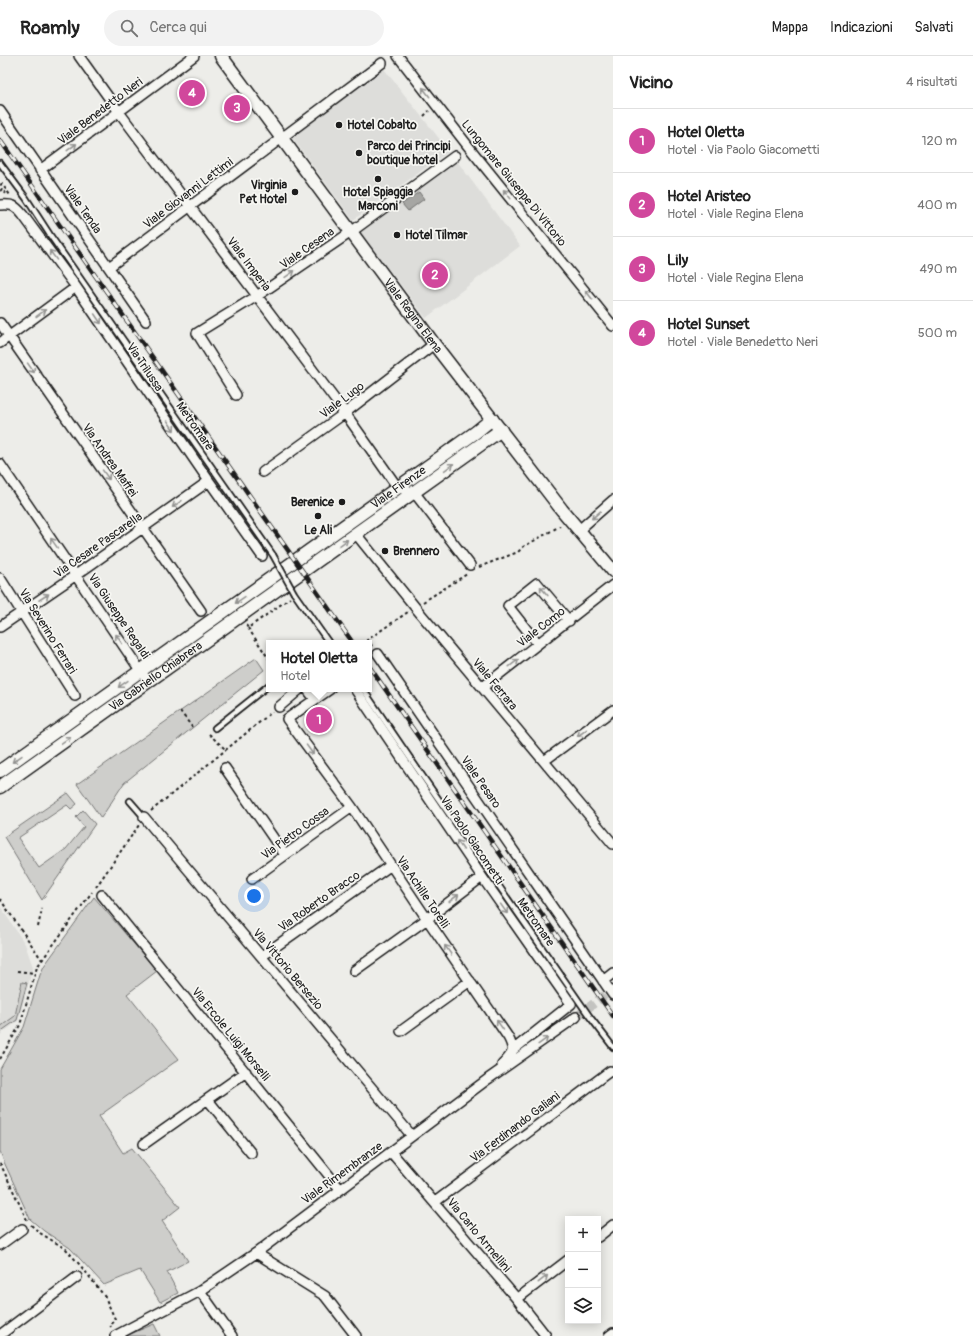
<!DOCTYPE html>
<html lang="it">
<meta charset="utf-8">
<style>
body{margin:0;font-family:Pangolin,sans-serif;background:#f2f2f2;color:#222}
.controls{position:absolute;right:12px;bottom:12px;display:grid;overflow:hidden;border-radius:0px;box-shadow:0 2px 10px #0003}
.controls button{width:36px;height:36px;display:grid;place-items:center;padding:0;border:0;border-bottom:1px solid #e0e0e0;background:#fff;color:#222;font:20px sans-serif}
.you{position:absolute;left:254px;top:840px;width:14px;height:14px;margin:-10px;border:3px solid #fff;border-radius:50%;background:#1a73e8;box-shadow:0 0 0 6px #1a73e833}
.badge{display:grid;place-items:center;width:26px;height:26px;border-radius:50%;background:#1a73e8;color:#fff;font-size:13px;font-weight:700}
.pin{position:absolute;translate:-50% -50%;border:2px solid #fff;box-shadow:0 1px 4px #0006}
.popup{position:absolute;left:266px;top:584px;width:106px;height:52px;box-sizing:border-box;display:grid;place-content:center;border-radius:0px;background:#fff;filter:drop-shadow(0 1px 3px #0005);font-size:13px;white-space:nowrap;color:#767676}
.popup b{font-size:15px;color:#222}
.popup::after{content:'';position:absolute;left:50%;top:100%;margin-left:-8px;border:8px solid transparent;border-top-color:#fff}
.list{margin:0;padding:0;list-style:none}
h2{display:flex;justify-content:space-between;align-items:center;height:52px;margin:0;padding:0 16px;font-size:17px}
h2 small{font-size:13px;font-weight:400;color:#767676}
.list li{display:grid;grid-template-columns:26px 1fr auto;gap:12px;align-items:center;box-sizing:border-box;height:64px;padding:0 16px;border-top:1px solid #e0e0e0}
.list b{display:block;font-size:15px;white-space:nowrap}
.list p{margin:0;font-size:13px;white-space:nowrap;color:#767676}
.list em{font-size:13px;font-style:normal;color:#767676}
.icon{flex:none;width:22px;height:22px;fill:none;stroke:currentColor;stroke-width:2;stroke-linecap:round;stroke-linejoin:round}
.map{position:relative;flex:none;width:613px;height:1280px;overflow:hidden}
header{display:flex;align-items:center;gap:24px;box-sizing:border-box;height:56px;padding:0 20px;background:#fff;border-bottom:1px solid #e0e0e0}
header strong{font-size:19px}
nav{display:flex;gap:22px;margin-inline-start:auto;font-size:14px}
.search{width:280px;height:36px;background:#f2f2f2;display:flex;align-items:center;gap:10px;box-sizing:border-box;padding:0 14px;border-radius:22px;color:#767676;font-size:15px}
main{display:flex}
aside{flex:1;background:#fff}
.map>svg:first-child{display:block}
.built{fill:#ddddda}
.green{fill:#cececb;stroke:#757574}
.water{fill:#a6a6a3;stroke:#6f6f6d}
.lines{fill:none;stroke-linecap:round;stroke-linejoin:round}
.street-tunnel{stroke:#c3c3c0;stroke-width:9;stroke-dasharray:9 4.5;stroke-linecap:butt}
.lane-casing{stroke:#1c1c1c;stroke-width:8}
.street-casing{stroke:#1c1c1c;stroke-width:12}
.secondary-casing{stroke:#1c1c1c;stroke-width:15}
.path{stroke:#1c1c1c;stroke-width:2;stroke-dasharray:3 3;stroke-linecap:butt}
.lane{stroke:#f6f6f2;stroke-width:4.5}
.street{stroke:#f6f6f2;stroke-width:9}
.secondary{stroke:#f6f6f2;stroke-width:12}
.rail-casing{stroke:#1c1c1c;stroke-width:4.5}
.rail{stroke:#f6f6f2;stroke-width:3;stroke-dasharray:9;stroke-linecap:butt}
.lane-bridge-casing{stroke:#1c1c1c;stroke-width:8;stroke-linecap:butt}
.lane-bridge{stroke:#f6f6f2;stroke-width:4.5}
.oneway{stroke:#949492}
.poi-dot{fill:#1c1c1c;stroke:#f6f6f2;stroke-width:1.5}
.labels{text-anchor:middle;stroke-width:3.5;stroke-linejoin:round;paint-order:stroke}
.street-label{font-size:12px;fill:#1c1c1c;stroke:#f6f6f2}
.poi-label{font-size:12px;font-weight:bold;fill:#1c1c1c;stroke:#f6f6f2;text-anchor:start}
</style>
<header>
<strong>Roamly</strong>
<div class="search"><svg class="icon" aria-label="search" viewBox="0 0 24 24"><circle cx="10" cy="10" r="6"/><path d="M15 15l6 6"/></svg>Cerca qui</div>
<nav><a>Mappa</a><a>Indicazioni</a><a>Salvati</a></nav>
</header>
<main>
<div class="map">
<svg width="613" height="1280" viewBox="0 0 613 1280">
<rect width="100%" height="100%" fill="#edede9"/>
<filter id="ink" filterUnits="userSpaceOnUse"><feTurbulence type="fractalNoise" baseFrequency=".025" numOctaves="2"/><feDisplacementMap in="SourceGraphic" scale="8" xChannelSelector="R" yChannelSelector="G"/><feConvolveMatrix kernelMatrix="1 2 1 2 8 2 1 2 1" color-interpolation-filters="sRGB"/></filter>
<g filter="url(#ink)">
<path class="built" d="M384,13L449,95L353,164L291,80Z
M457,105L520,190L426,262L360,176Z
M0,850L25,888L33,911L18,965L0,979Z"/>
<path class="green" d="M256,602L264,614L124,727L101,762L77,728Z
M68,737L77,748L71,753L67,749L18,782L39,812L66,793L84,771L76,761L83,754L95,768L42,844L4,781Z
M94,841L157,915L127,938L179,1003L99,1060L123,1097L132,1092L180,1151L162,1165L188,1205L167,1216L178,1237L160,1246L140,1214L104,1229L70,1192L44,1175L30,1163L4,1106L0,1095V1013L24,971L40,919L44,910Z
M22,926L27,927L17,964L0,976V971L15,960Z
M154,1268L160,1280H126Z"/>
<path class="water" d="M419,136L424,143L408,155L402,148Z"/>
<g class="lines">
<path class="street-tunnel" d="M576,961L613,933"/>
<g class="lane-casing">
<path id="lane" d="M0,107L26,142L50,179L273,499
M294,537L329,587
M363,633L412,705L590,961L613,991
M215,672L269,629
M130,745L144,761"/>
</g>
<g class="street-casing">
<path id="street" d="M79,0L119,56L345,357L398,432L414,436L470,509
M398,0L468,90L613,270
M0,55L146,265
M40,114L194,0
M0,149C12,148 15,149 23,159L76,231L209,425L262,500
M109,211L382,7
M0,267L201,555
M0,287L76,231
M236,339L197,277L257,240L351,176L455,100
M0,408L144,620
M263,416L345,357L434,288
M579,474L613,444
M360,483L415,551L613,788
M0,522L75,640
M0,571L76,519L209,425
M538,588L508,550L537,527L569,565
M378,598L613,939
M483,631L613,529
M307,633L315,643
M330,633L287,663L352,751L427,863L508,981C516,996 512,998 502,1009
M355,633L482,821L571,948L513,994
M279,651L300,633
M544,705L613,654
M225,712L285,799
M144,761L412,1080
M252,823L352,751
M102,839L340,1133
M262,900L391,809
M354,915L427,863L482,821
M603,925L613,917
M401,975L470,925
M208,1044L251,1097
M144,1088L246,1016
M391,1096L517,1243L546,1280
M435,1146L610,1015L613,1016
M598,1181L613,1169
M0,1189L22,1173
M256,1197L325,1240L356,1280
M200,1235L232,1280
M517,1243L568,1204
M0,1279L77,1221
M115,1280L200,1235L256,1197L488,1023L576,961
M609,1280L613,1277"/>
</g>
<g class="secondary-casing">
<g id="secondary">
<path id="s1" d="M221,0L434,288L562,454L613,515"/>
<path id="s2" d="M0,715L476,376L492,363"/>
<path id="s3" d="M0,731L501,374"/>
</g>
</g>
<path class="path" d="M424,60L429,55
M0,129L2,128L10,139
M0,135L2,133L7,139
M479,511L518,496L523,491L560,470
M423,546L467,518
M246,569L248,572L290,542
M248,572L269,603
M372,590L367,584L408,556
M180,655L192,671
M209,678L226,694
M151,755L272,656
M96,831L139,769
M0,843L42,904
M38,871L42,853
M17,915L35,917
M0,1003L20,969L37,911L92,836
M0,1107L27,1164
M31,1169L40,1177L66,1193L85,1215L105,1241L115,1263V1265L110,1269L111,1271"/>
<use href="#lane" class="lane"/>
<use href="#street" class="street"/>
<use href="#secondary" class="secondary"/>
<g class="rail-casing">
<path id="rail" d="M0,84L353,587
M369,610L613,960"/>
</g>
<use href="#rail" class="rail"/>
<g class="lane-bridge-casing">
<path id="lane-bridge" d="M273,499L294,537"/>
</g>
<use href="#lane-bridge" class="lane-bridge"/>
</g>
<defs><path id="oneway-shaft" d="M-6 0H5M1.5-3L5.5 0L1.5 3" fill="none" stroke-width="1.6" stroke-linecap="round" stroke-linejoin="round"/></defs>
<g class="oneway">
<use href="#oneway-shaft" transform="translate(426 36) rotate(-128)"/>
<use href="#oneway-shaft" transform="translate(72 91) rotate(-37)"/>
<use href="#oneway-shaft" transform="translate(507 138) rotate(-129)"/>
<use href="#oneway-shaft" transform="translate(53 199) rotate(-126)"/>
<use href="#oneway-shaft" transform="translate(290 218) rotate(-35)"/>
<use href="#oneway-shaft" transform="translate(589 239) rotate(-128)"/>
<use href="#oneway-shaft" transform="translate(41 257) rotate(-36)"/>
<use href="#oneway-shaft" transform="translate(98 263) rotate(56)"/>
<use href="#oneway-shaft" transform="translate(31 312) rotate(55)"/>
<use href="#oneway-shaft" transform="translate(171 370) rotate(56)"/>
<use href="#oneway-shaft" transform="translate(449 411) rotate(-36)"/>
<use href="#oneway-shaft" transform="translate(106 419) rotate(55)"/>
<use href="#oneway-shaft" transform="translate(177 448) rotate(145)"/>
<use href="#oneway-shaft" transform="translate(596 459) rotate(139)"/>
<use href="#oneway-shaft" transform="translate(54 487) rotate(-125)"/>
<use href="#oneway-shaft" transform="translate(343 487) rotate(-36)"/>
<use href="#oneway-shaft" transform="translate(544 535) rotate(-130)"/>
<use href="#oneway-shaft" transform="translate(44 541) rotate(-33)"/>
<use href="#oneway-shaft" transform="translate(240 544) rotate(145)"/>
<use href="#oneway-shaft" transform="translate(119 583) rotate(-124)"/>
<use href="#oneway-shaft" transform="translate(514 607) rotate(-38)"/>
<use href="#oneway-shaft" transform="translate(123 628) rotate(145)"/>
<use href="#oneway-shaft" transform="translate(582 677) rotate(143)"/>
<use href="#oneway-shaft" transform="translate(66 684) rotate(-35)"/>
<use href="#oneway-shaft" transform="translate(310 694) rotate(54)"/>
<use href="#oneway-shaft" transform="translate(17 703) rotate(145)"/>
<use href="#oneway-shaft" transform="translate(460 789) rotate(-124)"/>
<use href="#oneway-shaft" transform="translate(454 842) rotate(-37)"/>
<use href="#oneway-shaft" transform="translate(504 853) rotate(55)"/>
<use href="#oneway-shaft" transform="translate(448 894) rotate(-125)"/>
<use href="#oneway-shaft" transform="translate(500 969) rotate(-125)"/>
<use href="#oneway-shaft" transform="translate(543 985) rotate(-36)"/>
<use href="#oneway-shaft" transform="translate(543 1223) rotate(-38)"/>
</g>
</g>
<g class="poi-dot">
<circle cx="339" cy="69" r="4"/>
<circle cx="359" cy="97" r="4"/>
<circle cx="378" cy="123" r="4"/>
<circle cx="295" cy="136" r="4"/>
<circle cx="397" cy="179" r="4"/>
<circle cx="342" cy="446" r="4"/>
<circle cx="318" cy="460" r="4"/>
<circle cx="385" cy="495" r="4"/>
</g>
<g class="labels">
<g class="street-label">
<text transform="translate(100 55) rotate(-37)" y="4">Viale Benedetto Neri</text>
<text transform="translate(514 127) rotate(51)" y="4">Lungomare Giuseppe Di Vittorio</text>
<text transform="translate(188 137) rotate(-37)" y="4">Viale Giovanni Lettimi</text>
<text transform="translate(83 153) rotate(55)" y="4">Viale Tenda</text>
<text transform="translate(307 192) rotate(-35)" y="4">Viale Cesena</text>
<text transform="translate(249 208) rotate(53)" y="4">Viale Imperia</text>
<text dy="4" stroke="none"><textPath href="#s1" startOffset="323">Viale Regina Elena</textPath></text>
<text transform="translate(145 311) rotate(56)" y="4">Via Trilussa</text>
<text transform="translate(342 344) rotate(-37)" y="4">Viale Lugo</text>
<text transform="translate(195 370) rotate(55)" y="4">Metromare</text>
<text transform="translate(110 404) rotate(55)" y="4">Via Andrea Maffei</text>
<text dy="4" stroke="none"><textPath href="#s2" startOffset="489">Viale Firenze</textPath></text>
<text transform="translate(98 489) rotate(-35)" y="4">Via Cesare Pascarella</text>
<text transform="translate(119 560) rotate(56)" y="4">Via Giuseppe Regaldi</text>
<text transform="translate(541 571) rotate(-38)" y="4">Viale Como</text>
<text transform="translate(48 575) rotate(58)" y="4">Via Severino Ferrari</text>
<text dy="4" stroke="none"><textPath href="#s3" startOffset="191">Via Gabriello Chiabrera</textPath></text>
<text transform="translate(495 628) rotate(50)" y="4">Viale Ferrara</text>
<text transform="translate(481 726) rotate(55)" y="4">Viale Pesaro</text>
<text transform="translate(295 777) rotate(-36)" y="4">Via Pietro Cossa</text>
<text transform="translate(472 784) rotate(56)" y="4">Via Paolo Giacometti</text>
<text transform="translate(423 836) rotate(56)" y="4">Via Achille Torelli</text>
<text transform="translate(319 845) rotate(-35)" y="4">Via Roberto Bracco</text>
<text transform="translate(536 866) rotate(55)" y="4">Metromare</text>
<text transform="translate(288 913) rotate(50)" y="4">Via Vittorio Bersezio</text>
<text transform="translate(231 978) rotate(51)" y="4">Via Ercole Luigi Morselli</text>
<text transform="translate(515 1071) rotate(-37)" y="4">Via Ferdinando Galiani</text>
<text transform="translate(342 1117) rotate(-36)" y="4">Viale Rimembranze</text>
<text transform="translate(479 1179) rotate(50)" y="4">Via Carlo Armellini</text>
</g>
<g class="poi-label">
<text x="347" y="73">Hotel Cobalto</text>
<text x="367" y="94">Parco dei Principi<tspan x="367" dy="14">boutique hotel</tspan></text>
<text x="287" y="133" text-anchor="end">Virginia<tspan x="287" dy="14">Pet Hotel</tspan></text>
<text x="378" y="140" text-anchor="middle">Hotel Spiaggia<tspan x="378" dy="14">Marconi</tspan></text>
<text x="405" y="183">Hotel Tilmar</text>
<text x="334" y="450" text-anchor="end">Berenice</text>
<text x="318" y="478" text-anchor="middle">Le Ali</text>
<text x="393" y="499">Brennero</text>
</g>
</g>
</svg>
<div class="controls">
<button>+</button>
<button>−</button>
<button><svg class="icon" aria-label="layers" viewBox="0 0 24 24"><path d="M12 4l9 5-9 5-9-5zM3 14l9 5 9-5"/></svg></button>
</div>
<div class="you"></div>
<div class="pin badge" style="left:319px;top:664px;background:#d1479c">1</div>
<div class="popup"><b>Hotel Oletta</b>Hotel</div>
<div class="pin badge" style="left:435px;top:219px;background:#d1479c">2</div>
<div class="pin badge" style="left:237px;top:52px;background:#d1479c">3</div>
<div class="pin badge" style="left:192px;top:37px;background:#d1479c">4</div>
</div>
<aside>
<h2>Vicino<small>4 risultati</small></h2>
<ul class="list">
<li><span class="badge" style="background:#d1479c">1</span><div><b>Hotel Oletta</b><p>Hotel · Via Paolo Giacometti</p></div><em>120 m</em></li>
<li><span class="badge" style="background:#d1479c">2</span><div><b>Hotel Aristeo</b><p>Hotel · Viale Regina Elena</p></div><em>400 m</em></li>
<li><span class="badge" style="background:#d1479c">3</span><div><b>Lily</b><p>Hotel · Viale Regina Elena</p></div><em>490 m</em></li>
<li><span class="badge" style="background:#d1479c">4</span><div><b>Hotel Sunset</b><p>Hotel · Viale Benedetto Neri</p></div><em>500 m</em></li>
</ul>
</aside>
</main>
